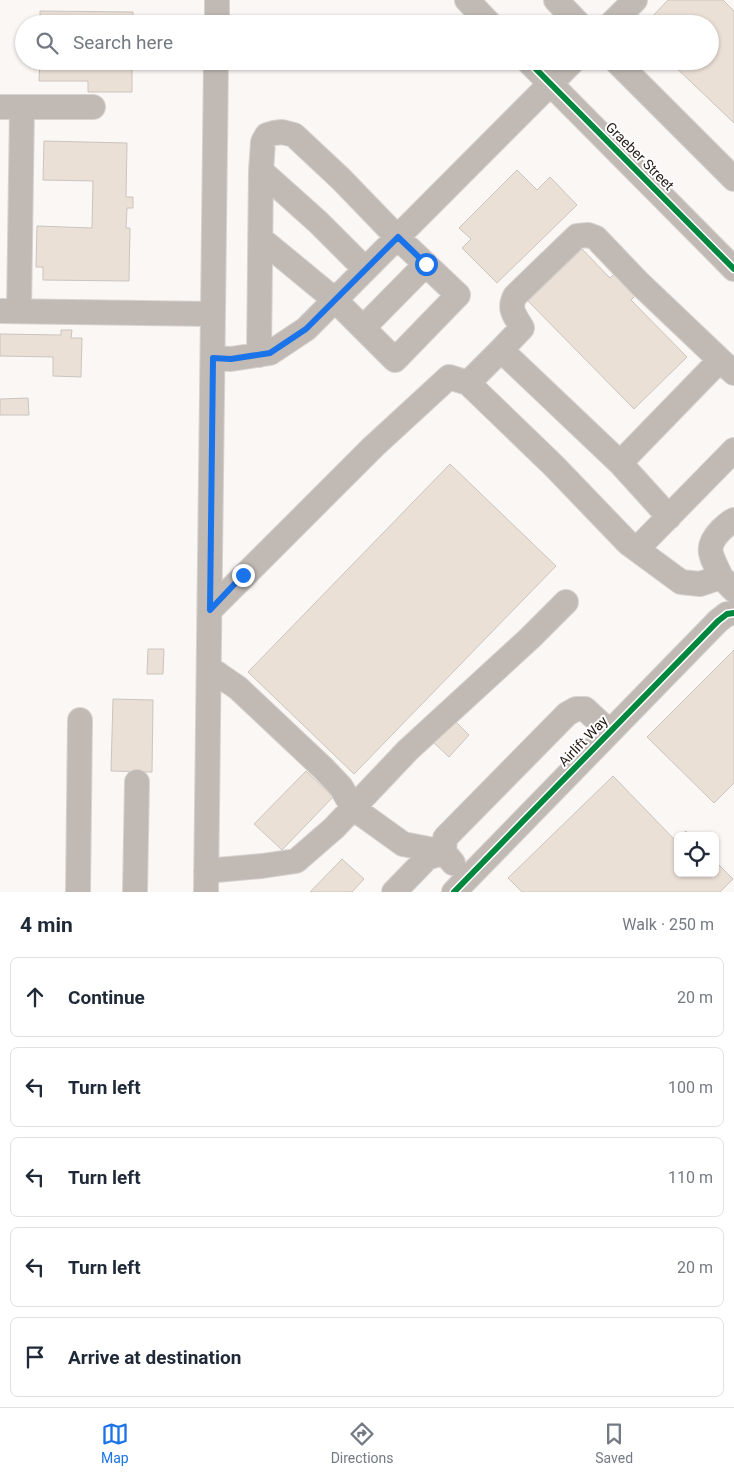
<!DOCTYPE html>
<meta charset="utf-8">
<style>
body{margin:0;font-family:Roboto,sans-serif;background:#f2f2f3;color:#1f2937}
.controls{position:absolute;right:15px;bottom:15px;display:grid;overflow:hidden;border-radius:8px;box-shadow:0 1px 4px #0004}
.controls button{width:45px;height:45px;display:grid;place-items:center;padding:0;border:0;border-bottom:1px solid #e0e1e3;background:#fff;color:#1f2937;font:25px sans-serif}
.stop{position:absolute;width:15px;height:15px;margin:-11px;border:4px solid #1a73e8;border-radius:50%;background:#fff}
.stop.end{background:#1a73e8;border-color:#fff;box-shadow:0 1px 5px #0008}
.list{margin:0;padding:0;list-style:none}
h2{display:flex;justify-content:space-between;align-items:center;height:65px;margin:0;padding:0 20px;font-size:21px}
h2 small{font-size:16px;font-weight:400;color:#747a83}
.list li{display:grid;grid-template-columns:32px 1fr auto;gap:15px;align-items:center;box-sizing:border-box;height:80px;margin:0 10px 10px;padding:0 10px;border:1px solid #e0e1e3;border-radius:8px}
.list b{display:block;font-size:19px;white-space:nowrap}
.list em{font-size:16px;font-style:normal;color:#747a83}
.icon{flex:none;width:28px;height:28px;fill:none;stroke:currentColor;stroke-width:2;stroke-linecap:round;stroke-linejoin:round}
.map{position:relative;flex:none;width:734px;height:892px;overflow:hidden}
.search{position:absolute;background:#fff;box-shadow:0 1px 4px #0004;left:15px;right:15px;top:15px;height:55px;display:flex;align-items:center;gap:12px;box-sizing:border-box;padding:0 18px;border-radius:28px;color:#747a83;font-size:19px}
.sheet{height:515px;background:#fff}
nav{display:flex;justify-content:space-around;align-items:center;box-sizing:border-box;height:70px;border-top:1px solid #e0e1e3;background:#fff;font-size:14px;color:#747a83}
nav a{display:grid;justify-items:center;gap:2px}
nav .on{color:#1a73e8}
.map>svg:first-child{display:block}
.building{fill:#ebe0d6;stroke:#cac4bf}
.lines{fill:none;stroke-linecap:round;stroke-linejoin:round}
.minor-casing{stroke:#d6d3d1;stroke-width:26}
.minor{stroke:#c1bab4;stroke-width:24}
.cycleway-casing{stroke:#fff;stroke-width:9}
.cycleway{stroke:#00873e;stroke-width:6}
.route{stroke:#1a73e8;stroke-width:6}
.labels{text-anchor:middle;stroke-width:4;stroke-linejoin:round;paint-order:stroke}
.street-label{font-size:14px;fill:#211911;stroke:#fff}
</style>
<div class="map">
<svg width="734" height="892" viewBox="0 0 734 892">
<rect width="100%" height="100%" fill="#faf7f5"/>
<path class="building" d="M668,0H723L734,11V123L669,61H710V24H645Z
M40,11L133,12V24H40Z
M40,61H132V92H88V81H39Z
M44,141L127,143L126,197H133V208H127L126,228H130L129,281L43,280V267H36L37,226L92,228L93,181L43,180Z
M517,170L537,190L550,177L577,205L497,283L462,248L471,239L459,228Z
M582,249L610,278L615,273L636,295L631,300L687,357L634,409L528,301Z
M61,330H72L71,338H82L81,377L53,376V357L0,356V334L61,335Z
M28,398L29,415H0V399Z
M450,464L556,566L354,774L248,672Z
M148,649H164L163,674H147Z
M734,650V783L714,803L647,737Z
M113,699L153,700L152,772L111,771Z
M454,720L469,735L449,757L433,742Z
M306,771L333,797L282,850L254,824Z
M613,776L675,840L678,838V873H715V861L733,879L720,892H522L508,878Z
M686,831L690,836H680Z
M342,859L364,879L352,892H310Z"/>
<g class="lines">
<g class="minor-casing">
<path id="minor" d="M467,0L490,24
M556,0L579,24
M217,24V0
M611,24L635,0
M528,61L734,269
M616,61L734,179
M0,107H93
M261,171L318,222L365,269
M0,311L213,314
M19,311L22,107
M363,328L426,264
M501,350L522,328C515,315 508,310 515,296L577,236L588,235L596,238L639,283L720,360
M259,355L261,171L263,142L267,135L274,133L282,132L294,135L341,179L397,237L458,295L395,360L335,300L261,239
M213,358L231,359L270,353L306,329L573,61
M468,383L501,350L620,463L669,517
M620,463L720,360L734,373
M637,549L734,450
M721,577C712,556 703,549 721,530C726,526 729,522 734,520
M210,610L373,447L449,377L468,383L554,466L628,543L681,582L700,584L721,577L734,590
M209,668L238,688L324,769L341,787L353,808L403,844L444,852
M453,863L444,852L445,838L567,714L576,709H585L610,732
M206,871L262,866L296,861L334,828L408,750L530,638L566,602
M78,892L80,720
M135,892L137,782
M206,892L216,61
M394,892L427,858L444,852
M454,892L718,621L727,614L734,613"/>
</g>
<use href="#minor" class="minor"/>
<g class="cycleway-casing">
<path id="cycleway" d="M528,61L734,269
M454,892L718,621L727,614L734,613"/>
</g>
<use href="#cycleway" class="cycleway"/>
</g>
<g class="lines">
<path class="route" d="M243,575L210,610L213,358L231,359L270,353L306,329L398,237L426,264"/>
</g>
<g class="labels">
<g class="street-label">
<text transform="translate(640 156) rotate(45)" y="5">Graeber Street</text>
<text transform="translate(583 741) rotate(-46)" y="5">Airlift Way</text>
</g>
</g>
</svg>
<div class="controls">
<button><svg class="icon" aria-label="locate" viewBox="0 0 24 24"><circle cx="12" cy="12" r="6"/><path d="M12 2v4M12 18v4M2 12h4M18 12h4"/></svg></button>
</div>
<div class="stop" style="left:426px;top:264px"></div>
<div class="stop end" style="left:243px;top:575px"></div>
<div class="search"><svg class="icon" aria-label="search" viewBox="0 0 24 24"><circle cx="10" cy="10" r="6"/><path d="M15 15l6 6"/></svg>Search here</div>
</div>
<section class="sheet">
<h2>4 min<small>Walk · 250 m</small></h2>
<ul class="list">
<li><svg class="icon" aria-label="ahead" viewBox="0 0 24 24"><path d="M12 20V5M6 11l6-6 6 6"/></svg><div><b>Continue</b></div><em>20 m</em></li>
<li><svg class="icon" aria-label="left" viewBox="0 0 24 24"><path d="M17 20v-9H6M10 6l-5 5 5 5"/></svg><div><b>Turn left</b></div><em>100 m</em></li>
<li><svg class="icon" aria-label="left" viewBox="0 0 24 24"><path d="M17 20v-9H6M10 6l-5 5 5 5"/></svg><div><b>Turn left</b></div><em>110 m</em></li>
<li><svg class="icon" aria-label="left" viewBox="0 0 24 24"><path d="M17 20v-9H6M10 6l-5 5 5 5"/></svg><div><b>Turn left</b></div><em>20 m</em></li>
<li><svg class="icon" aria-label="arrive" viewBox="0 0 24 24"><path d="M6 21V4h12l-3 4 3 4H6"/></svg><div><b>Arrive at destination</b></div></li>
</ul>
</section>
<nav>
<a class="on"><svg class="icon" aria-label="map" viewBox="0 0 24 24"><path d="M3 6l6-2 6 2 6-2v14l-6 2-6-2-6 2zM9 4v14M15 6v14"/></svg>Map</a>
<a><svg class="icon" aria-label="directions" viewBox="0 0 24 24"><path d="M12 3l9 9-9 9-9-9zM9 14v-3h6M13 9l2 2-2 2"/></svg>Directions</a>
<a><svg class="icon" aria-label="saved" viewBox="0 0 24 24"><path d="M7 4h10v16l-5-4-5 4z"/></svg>Saved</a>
</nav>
